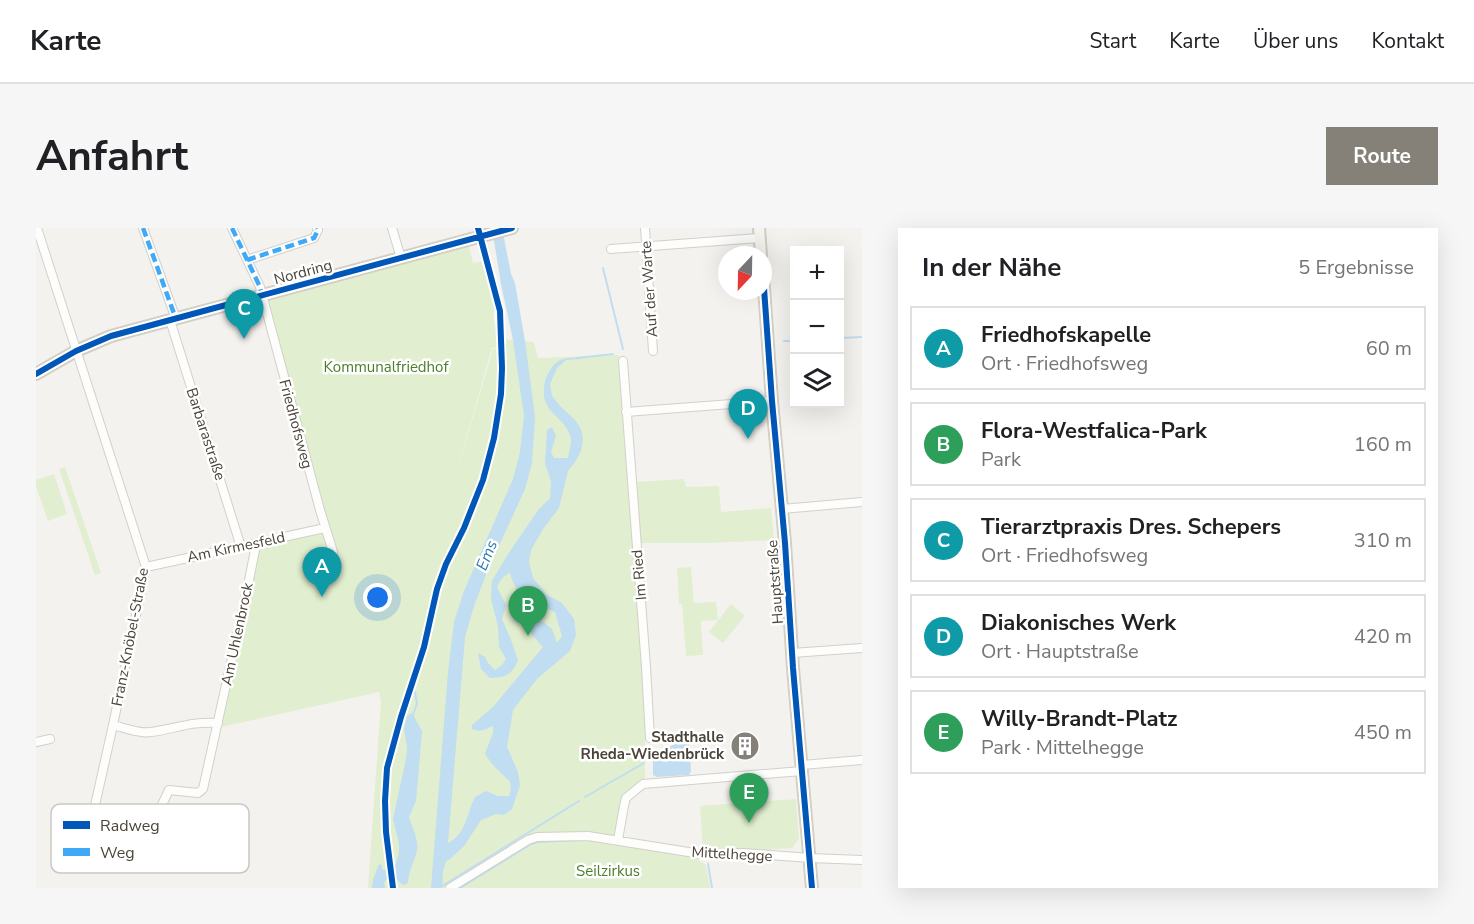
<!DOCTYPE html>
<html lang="de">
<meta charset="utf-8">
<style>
body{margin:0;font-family:"Nunito Sans",sans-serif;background:#f6f6f6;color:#202124}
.controls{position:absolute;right:18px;top:18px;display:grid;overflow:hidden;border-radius:0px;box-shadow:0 6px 24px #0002}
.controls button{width:54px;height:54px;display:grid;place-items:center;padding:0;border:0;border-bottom:2px solid #e0e0e0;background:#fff;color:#202124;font:30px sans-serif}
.compass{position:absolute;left:682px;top:18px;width:54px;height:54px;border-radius:50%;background:#fff;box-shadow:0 6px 24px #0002;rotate:202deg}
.you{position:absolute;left:342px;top:370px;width:21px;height:21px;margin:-15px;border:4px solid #fff;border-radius:50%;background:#1a73e8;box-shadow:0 0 0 9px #1a73e833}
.badge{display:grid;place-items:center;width:39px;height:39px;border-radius:50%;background:#868178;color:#fff;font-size:20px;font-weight:700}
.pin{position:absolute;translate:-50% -50px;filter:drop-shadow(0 2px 3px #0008)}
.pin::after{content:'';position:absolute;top:32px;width:21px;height:18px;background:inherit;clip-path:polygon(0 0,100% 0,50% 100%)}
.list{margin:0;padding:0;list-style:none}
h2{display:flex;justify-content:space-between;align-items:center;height:78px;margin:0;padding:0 24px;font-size:26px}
h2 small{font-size:20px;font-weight:400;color:#757577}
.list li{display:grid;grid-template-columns:39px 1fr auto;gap:18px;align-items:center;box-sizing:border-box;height:84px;margin:0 12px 12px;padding:0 12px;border:2px solid #e0e0e0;border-radius:0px}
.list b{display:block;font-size:22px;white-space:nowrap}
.list p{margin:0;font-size:20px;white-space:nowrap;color:#757577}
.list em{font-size:20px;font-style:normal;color:#757577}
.icon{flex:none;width:33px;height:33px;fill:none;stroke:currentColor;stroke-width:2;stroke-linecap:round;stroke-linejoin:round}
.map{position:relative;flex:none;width:826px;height:660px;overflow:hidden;border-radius:0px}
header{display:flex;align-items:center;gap:36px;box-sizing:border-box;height:84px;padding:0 30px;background:#fff;border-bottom:2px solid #e0e0e0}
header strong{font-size:28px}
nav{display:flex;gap:33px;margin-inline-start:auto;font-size:21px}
.intro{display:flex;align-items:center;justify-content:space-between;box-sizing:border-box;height:144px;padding:0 36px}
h1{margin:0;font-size:42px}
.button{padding:15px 27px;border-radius:0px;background:#868178;color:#fff;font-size:21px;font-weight:700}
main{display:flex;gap:36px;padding:0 36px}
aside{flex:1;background:#fff;border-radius:0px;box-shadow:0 6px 24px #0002}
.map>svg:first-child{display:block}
.green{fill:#e1eecf}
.water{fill:#c0ddf1}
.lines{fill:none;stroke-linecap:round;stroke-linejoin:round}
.stream{stroke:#c0ddf1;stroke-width:2}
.street-casing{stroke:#d2d0cb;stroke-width:10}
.secondary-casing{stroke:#d3cfc5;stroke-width:14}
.street{stroke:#fdfdfc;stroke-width:8}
.secondary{stroke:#f7f6f1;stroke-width:10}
.quiet{stroke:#3fa9f5;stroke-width:4.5;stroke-dasharray:9 4.5;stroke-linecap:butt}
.cycleway-casing{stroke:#fff;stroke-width:10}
.cycleway{stroke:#0057b8;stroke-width:6}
.labels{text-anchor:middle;stroke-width:5;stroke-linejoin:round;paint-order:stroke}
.street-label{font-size:15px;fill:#4b4439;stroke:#fff}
.park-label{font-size:15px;fill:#4a7f2a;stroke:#fff}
.poi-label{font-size:15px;font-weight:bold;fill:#4b4439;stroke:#fff;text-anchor:end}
.water-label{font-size:16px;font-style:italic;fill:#2e7ab2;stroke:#fff}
.key{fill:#fff;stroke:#c9c7c4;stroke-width:1.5}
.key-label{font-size:16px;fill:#4b4439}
</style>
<header>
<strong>Karte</strong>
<nav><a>Start</a><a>Karte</a><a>Über uns</a><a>Kontakt</a></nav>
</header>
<div class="intro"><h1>Anfahrt</h1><a class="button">Route</a></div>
<main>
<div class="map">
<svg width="826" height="660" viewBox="0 0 826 660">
<rect width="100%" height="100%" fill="#f4f2ee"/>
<path class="green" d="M433,18L437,35L449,33L459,78L457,88L464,119L456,120L413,271L457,121L468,120L467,111L498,114L502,130L583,127L612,504L609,513V553L589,569L580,615L657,628L670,637L674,660H332L345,474L343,464L185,499L222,318L294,303L232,75L234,72Z
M29,239L65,345L59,347L23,241Z
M18,246L31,286L12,293L0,258V252Z
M648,251L650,259L683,258L685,284L735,280L738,312L674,315H604L601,254Z
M655,339L658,375L680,374L682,392L665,393L667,427L650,428L646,376H643L641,340Z
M695,376L709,388L687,415L673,404Z
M760,571L763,611L756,620L727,622L707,621L667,623L664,578Z"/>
<path class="water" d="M456,0H466L475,46L479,55L489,113L499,189L496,235L489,261L451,344L438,378L429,409L412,615C431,605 430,587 439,569L450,563L462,568H473L475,562L474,554L456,536L449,526L457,505V498C449,501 445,505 436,501V497L457,479L507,419L490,400L484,385L509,395L516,401L521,415L526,408L519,384C498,375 480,370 474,345C467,347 464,353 461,359L470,377L466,391L475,412L482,432C475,448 470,449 454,450L445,441L442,425L449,429L452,435L459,442L466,437L470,431L463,419L462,398L455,371L456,353L472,326L503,281L514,270L515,253L509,236L511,202L516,199L520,208L515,224L518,230H532C533,223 537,214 534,207C527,188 505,184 508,160C509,151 511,147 516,139C523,130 534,128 545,131L530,132L521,140L514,156L516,168L525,179L539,192L545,201L547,211L545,223L539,234L532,243L523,280L507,301L495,322L493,334L497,350L511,367L526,375L538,391L540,407L534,423L501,451L477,482L471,519L482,544L484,557L476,581L468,587L460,586L445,592L428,618L414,631L410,633L407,644L406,660H395L412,444L418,394L428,363L477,251L484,224L488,188L477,112L465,56Z
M376,485L386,503L380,573L373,589C376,599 383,612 381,622C379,634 372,643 372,655L367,657L359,650L351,651L348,654L349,660H336L337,652L343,636L346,637V641L351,643L358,642L363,625V615L357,591L370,531L371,519L368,501L371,488Z
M650,509L653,512L655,543L653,547L621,549L617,547V529Z"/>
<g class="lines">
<path class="stream" d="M567,40L587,121
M804,110L826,109
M748,113H758
M541,130L577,126
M376,489L381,476L379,464
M549,569L608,535
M553,612L565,614
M672,636L676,660
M403,660L543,573
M424,660L495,616L501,614L544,612"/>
<g class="street-casing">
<path id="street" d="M1,0L110,339L77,497L47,631
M107,0L140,91
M196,0L224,59L284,282L297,324
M356,0L365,30
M609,0L617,123
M575,21L723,10
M211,32L278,10L282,2L281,0
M134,92L205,319
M587,133L610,439L614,510
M590,184L736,173
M746,281L826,274
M110,339L289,300
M756,425L826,420
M77,497C89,500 104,506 115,504C140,501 154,493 182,495
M0,514L14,511
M766,537L826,532
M124,581L133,562L162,565L167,561L212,357L219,322L218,316
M582,612L588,578L590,570L607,556L766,543
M414,660L492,612L501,609L552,608L665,626L708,625L774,630L826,632"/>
</g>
<g class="secondary-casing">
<path id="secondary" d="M723,0L725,27
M727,46L736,173L749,315L757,440L776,660
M0,146L40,123L75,108L476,0"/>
</g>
<use href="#street" class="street"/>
<use href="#secondary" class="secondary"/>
<path class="quiet" d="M107,0L140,91
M196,0L224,59L226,68
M211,32L278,10L282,2L281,0"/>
<g class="cycleway-casing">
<path id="cycleway" d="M727,46L736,173L749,315L757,440L776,660
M0,146L40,123L75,108L476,0
M357,660L350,604L349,573L351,540L365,489L388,419L401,361L410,336L428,300L447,252L458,210L465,166L466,140L464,83L442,0"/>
</g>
<use href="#cycleway" class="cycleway"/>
</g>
<defs>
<g id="building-disc" transform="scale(1.5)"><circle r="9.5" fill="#868178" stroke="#fff"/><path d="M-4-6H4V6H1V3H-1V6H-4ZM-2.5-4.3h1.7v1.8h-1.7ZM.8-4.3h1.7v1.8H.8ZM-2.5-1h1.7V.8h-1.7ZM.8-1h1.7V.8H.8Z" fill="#fff"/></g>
</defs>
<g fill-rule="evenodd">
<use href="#building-disc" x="709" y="518"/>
</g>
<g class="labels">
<g class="street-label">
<text transform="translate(267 44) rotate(-15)" y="5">Nordring</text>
<text transform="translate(613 61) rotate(-94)" y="5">Auf der Warte</text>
<text transform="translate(260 196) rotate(75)" y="5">Friedhofsweg</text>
<text transform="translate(170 206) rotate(72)" y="5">Barbarastraße</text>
<text transform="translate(200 319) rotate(-12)" y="5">Am Kirmesfeld</text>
<text transform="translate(603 347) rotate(-95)" y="5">Im Ried</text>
<text transform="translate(739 354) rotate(-94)" y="5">Hauptstraße</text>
<text transform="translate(201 406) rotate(-78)" y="5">Am Uhlenbrock</text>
<text transform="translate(94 409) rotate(-79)" y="5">Franz-Knöbel-Straße</text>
<text transform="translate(696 626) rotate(3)" y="5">Mittelhegge</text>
</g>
<g class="park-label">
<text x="350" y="144">Kommunalfriedhof</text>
<text x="572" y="648">Seilzirkus</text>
</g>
<g class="poi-label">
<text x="688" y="514">Stadthalle<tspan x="688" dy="17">Rheda-Wiedenbrück</tspan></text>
</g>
<g class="water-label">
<text transform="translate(450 327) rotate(-68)" y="6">Ems</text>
</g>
</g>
<rect x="15" y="576" width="198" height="69" rx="9" class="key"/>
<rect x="27" y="593" width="27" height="8" fill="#0057b8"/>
<rect x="27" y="620" width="27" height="8" fill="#3fa9f5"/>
<g class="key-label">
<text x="64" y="603">Radweg</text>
<text x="64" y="630">Weg</text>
</g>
</svg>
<div class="controls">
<button>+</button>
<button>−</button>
<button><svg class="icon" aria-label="layers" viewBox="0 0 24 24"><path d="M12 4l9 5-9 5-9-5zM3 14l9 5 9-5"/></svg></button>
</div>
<svg class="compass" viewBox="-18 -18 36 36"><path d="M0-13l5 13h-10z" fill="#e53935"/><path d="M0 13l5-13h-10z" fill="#757577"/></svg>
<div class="you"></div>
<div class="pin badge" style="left:286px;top:369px;background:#0f9aa8">A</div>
<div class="pin badge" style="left:492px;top:408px;background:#2e9e5b">B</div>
<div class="pin badge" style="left:208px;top:111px;background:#0f9aa8">C</div>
<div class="pin badge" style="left:712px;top:211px;background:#0f9aa8">D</div>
<div class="pin badge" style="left:713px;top:595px;background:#2e9e5b">E</div>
</div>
<aside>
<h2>In der Nähe<small>5 Ergebnisse</small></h2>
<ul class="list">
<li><span class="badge" style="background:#0f9aa8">A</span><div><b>Friedhofskapelle</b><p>Ort · Friedhofsweg</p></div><em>60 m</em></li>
<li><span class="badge" style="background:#2e9e5b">B</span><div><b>Flora-Westfalica-Park</b><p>Park</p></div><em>160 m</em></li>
<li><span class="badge" style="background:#0f9aa8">C</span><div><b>Tierarztpraxis Dres. Schepers</b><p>Ort · Friedhofsweg</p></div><em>310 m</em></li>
<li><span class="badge" style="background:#0f9aa8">D</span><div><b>Diakonisches Werk</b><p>Ort · Hauptstraße</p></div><em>420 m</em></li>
<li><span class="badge" style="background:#2e9e5b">E</span><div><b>Willy-Brandt-Platz</b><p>Park · Mittelhegge</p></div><em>450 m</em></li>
</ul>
</aside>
</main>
